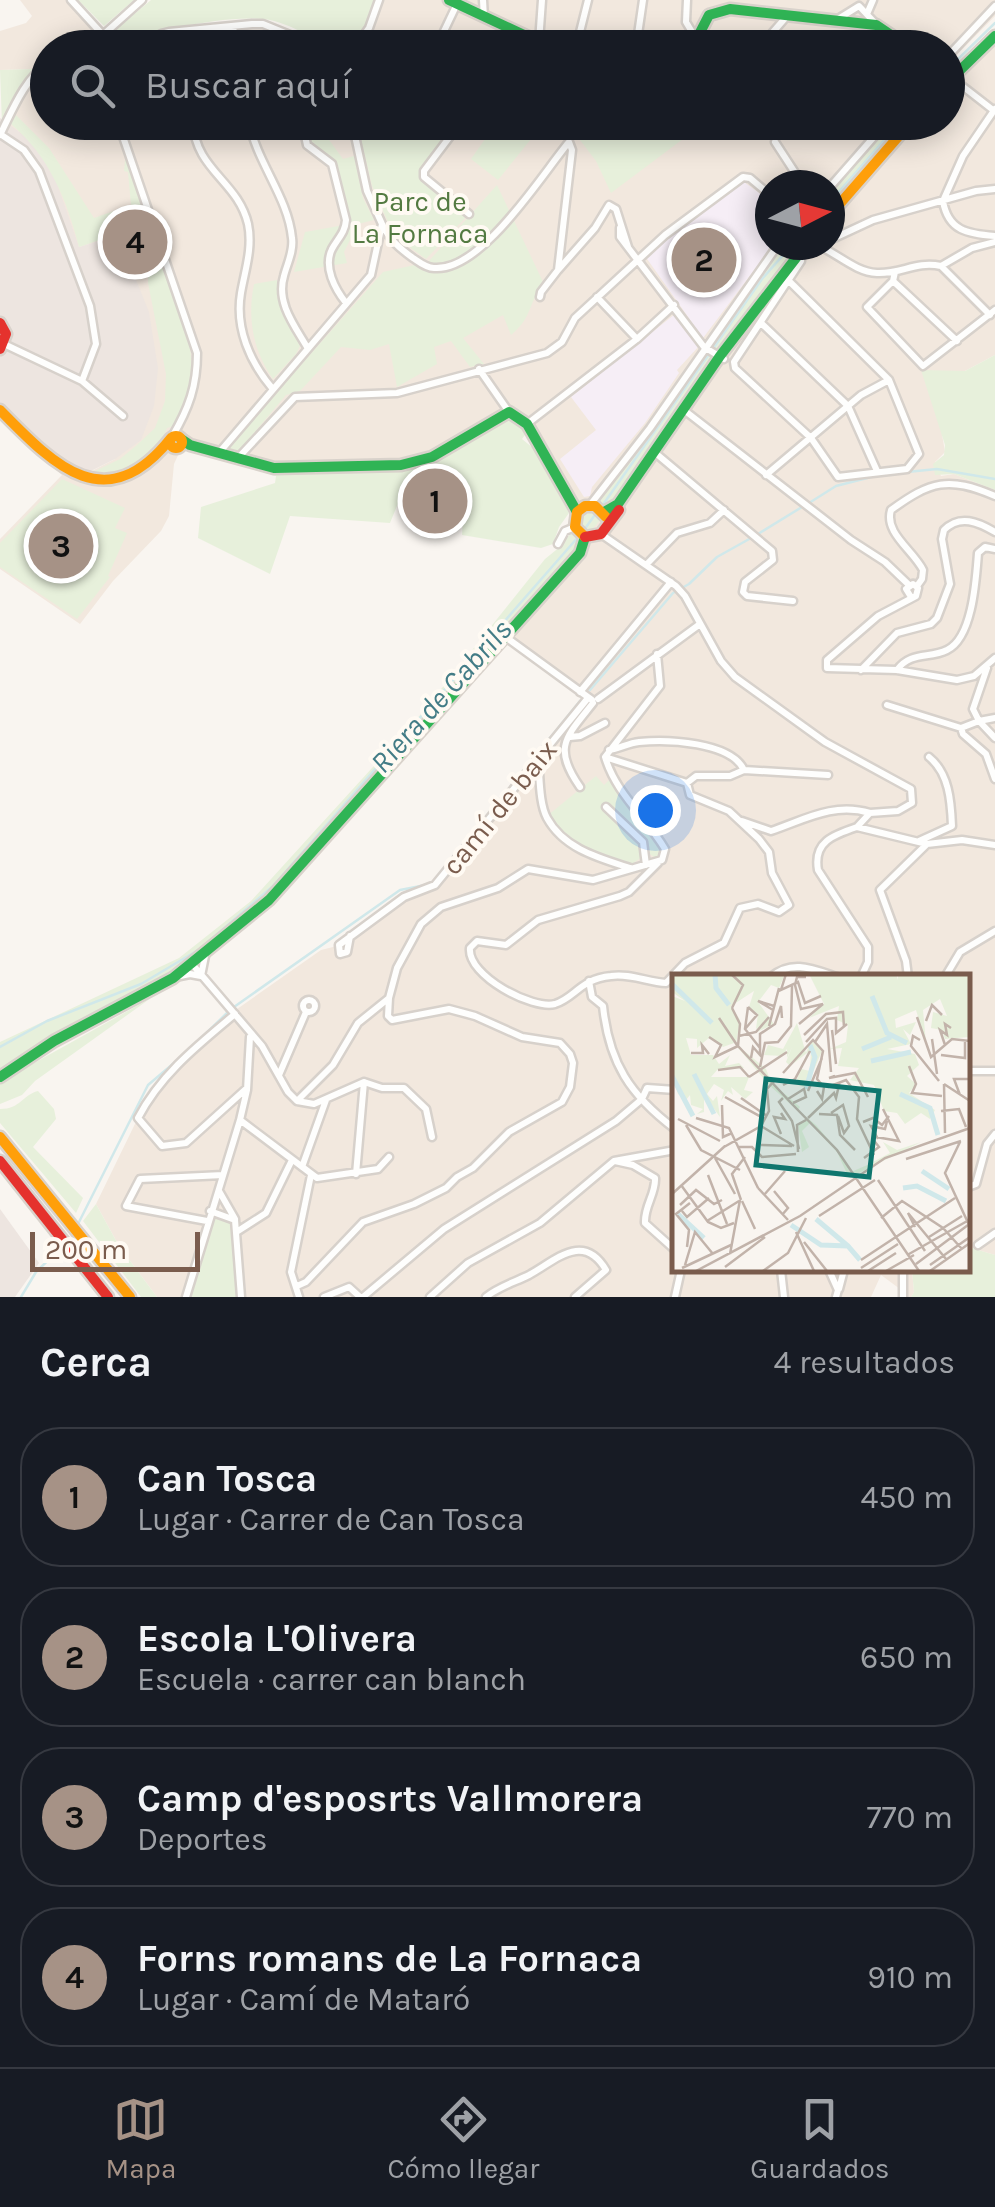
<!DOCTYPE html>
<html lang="es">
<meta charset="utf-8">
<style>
body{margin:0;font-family:Karla,sans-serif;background:#20242c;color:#f1f3f6}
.compass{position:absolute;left:755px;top:170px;width:90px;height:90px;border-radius:50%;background:#171b24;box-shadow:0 5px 25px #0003;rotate:84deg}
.scale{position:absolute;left:30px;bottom:25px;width:170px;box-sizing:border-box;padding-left:10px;border:5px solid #7a5c4d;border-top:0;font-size:28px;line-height:35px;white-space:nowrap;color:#7a5c4d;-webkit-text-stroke:8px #fffaf3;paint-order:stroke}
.you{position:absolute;left:655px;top:810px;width:35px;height:35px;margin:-25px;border:8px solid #fff;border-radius:50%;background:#1a73e8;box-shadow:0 0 0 15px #1a73e833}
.badge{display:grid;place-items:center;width:65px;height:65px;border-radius:50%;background:#a69286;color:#111;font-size:32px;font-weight:700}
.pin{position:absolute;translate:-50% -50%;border:5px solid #fff;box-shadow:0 2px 10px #0006}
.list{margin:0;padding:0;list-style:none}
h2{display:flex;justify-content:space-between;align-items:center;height:130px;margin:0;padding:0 40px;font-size:42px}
h2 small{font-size:32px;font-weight:400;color:#9ea1a6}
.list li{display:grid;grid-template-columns:65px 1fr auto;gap:30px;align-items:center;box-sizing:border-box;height:140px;margin:0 20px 20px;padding:0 20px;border:2px solid #363941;border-radius:40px}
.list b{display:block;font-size:38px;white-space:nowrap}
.list p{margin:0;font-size:32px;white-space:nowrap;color:#9ea1a6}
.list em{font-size:32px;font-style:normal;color:#9ea1a6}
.icon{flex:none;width:55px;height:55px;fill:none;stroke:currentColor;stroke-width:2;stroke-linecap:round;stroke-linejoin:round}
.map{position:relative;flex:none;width:995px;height:1297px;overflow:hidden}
.search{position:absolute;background:#171b24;box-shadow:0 5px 25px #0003;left:30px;right:30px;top:30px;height:110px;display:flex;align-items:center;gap:25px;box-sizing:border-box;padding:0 35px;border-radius:55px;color:#9ea1a6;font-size:38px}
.sheet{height:770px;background:#171b24}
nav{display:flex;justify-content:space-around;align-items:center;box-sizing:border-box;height:140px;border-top:2px solid #363941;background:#171b24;font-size:28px;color:#9ea1a6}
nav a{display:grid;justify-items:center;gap:5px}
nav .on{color:#a69286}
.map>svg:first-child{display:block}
.residential{fill:#f2e8de}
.industrial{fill:#ede5e0}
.education{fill:#f6eef6}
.green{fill:#e7f0db}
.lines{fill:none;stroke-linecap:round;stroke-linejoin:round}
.stream{stroke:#d0e8ea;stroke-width:2.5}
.street-casing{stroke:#d7d1cb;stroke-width:11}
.fast-casing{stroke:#d9d2cb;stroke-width:15}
.slow-casing{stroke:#d9d2cb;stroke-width:15}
.jam-casing{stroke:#d9d2cb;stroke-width:15}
.street{stroke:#fefefd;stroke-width:6}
.fast{stroke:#30b455;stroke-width:10}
.slow{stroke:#ff9f0a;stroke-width:10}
.jam{stroke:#e5322d;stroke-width:10}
.labels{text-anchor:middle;stroke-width:8;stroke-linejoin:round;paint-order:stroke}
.park-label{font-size:28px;fill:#537a41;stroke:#fffaf3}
.street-label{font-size:28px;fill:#7a5c4d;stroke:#fffaf3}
.water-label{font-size:30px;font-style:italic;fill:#437c86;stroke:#fffaf3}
.inset-river{fill:none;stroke:#d0e8ea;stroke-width:5}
.inset-road{fill:none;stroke:#c2b3aa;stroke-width:2.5}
.view{fill:#0f766e;fill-opacity:0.15;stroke:#0f766e;stroke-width:5}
.inset-edge{fill:none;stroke:#7a5c4d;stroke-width:5}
</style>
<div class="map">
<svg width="995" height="1297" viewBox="0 0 995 1297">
<rect width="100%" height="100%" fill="#f9f5f0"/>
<path class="residential" d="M20,0H76L108,36L105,45L173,28L263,19L335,47L48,48V122L893,123L830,190V185H770V245H781L651,428L571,533L568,523L571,510L527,432L449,452L429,462L391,470L280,472L185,450L180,451L174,464L169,516L161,531L113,581L80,624L0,569V539L62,475L86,474L115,459L118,236L79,247L4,120L34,69L0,70V31L26,23L32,16Z
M377,0H995V16L948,64V48H351L367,25Z
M995,30V355L965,371L940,422L945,452L935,462L941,476L954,474L995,490V1255L968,1247V977H675V1270H912L914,1292L911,1297H898L900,1289L881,1275L871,1297H157L119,1246L96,1204L151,1091L230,1014L321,950L333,947L397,900L432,886L584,700L503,638L580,544L785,262L799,245H830V209L906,123L948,122V76Z"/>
<path class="industrial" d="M0,118L30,140L53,172L79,247L118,235L149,312L158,368L154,406L141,440L115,459L85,474L62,475L0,416Z
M0,1209L39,1263L15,1297H0Z"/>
<path class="education" d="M744,182L770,201V245H773L703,338L645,256Z
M675,314L699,346L677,370L679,373L645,423L592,487L590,496L584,497L560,459L596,430L571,397Z"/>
<path class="green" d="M78,0H134L104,26Z
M151,0H377L367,25L350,47C319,47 294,22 263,19C217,15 148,34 103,45L108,36Z
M33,69L11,102L2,124L0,70Z
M16,115L49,148L94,218L131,205L128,172L124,171L125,160H129C151,224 203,330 190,397C188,406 181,416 177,425L167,428C156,459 115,477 85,476L120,459L137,445L155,428L165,401L166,374L148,283L149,253L126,231L79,247C67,200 49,156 11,124Z
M497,122L544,123L498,180L471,159Z
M357,123H416L448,136L421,170L422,180L469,214L426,259L394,236L372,186Z
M695,123L704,129L683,139L611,193L596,161L567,123Z
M893,123H906L830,209V190Z
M324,133L343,159L354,156L363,198L374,220L358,224L344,252L347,263L294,272L305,232L350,224L334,162L314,147L306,136Z
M497,185L544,284C528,301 534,316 511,335L503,315L463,338L484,364L470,367L451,341L434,347L437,364L397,387L389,344L370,350L341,347L300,391L286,395L237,453L226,450L383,272L428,262Z
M781,245H799L732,334L615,502L503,638L279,886L217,940L169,973L24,1055L0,1073V1042L179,958L251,901L422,713L545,559L561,546L651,428Z
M277,280V297L300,346L296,354L273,379C253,350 247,319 254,284Z
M995,355V490L954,474L935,475L933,464L944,455L945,445L921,370L965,371Z
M510,420L521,424L527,432L522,439L533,448L569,513L559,527L553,544L541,548L462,535L463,517L453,501L456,489L441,477L424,494L401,496L390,523L290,516L270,574L198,538L201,507L275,483L276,476L257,470L258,467C298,475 393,477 431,461C455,451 478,435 500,421Z
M62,479L125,508L115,528L127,533L108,576L110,577L77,619L0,567V543Z
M596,776L604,785L610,779L642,829L662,848V855L656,858L648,853L632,864C590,853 576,851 547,816Z
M151,998L35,1081L22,1095L0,1104V1082Z
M38,1091L54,1109L56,1119L33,1147L83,1198L76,1213L0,1123V1109C21,1109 22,1095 38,1091Z
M96,1204L119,1246L157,1297H141L83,1221Z
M212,1217L232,1222L237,1297H190Z
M968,1247L995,1255V1297H911L914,1292L912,1270H968Z"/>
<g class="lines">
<path class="stream" d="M948,69L995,23
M830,202L900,122
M907,472L937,469L995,479
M809,503L836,486L875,476
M602,506L762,279L792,245
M584,530L597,512
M758,534L802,507
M590,690L673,593L689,584L717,557L751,538
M433,882L580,701
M234,1007L400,890L426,885
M196,1043L227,1013
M0,1047L47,1021L141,984L200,949L273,886L579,536
M78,1224L148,1085L187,1052
M21,1297L36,1272L65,1244"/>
<g class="street-casing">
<path id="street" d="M71,0L103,35
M483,0L484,18
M687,0L686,22L695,37
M867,14L873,0
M838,19L859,6L875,23
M503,27L515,48
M539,42L542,0
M98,48L103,35L142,0
M149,48L161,34L169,32L252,24H263L322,48
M223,48L235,26
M283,48L292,36
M355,48L369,28L379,0
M436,48L456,6
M576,48L588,0
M636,48L643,0
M759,48L787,16
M830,48L835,42L840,48
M948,56L995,6
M952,78L993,110
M995,109L963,156L943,201C948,231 968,234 995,236
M118,122L197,353C197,386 189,408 172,437
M193,122C195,170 238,181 248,224C253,248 245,270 241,293C235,328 250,362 272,388
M249,122C257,163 288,197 292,238C294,251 287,264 284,276C276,302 294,325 307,347
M302,122L307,145L332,164L346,220C345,233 338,238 332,249C323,267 335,289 346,303
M461,122L424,171V177L469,214
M858,122L874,137
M0,134L24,150L39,171L90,306L96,344L82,381
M0,135C12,111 25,78 48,63
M775,142L803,185
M830,187L887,122
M382,224C389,239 399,248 413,258C419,262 426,268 434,268C482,272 542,174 569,142L572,150L558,270L595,228L609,205L616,209L628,247
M620,228V237L704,347L724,359
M830,240L873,220L976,191L995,189
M817,245C837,253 855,272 877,273C902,274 915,261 941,266L972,248L995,242
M941,266L990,315
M895,272L893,281L867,307L923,366L995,310
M789,281L889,380L919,454L907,469L838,477L811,438L735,368L734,362L801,261L800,255
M893,281L957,341
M540,297L541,292L558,270
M597,297L637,339
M761,323L848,406L877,471
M4,344L82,381L123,416
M479,369L509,412
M684,410L851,540L885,562L909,585
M527,424L637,339L674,305
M218,454L371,275L382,224L367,191L352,122
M659,456L772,551L773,560L745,582L743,592L747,596L793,601
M238,458L295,397L397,393L547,353L562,342L575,318L665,235L743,177L750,178L770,195
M766,475L861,395L889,380
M590,505L650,428L778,245
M601,534L676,586L685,596L721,661L735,677L825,742L911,789L912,803L898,811L870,813L857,827L927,844L962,840L995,845
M558,544L565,531L575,527
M646,565L677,533L710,523L724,510
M917,586L922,579L923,570C913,550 884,533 891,510C931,481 948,476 995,496
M911,597L906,589L913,584L918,588L916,596L878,616L827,660V668L897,670L957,680L974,676L995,658
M507,638L592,700
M987,668L973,709L979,721L995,718
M861,670L897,633L931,624L937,618L950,584L942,539L944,530C960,514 978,522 995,532
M897,670C911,651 929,659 947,650C973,638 976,578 978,553L985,547L995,549
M580,692L671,582
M598,699L700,624
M887,705L961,728
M570,737L580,736L605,723
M995,738L979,721L961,728L963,734L986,754L995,779
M609,750C619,749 628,743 639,742C667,739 731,742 744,770
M605,757L687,783L696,776H730L744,770L828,775
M538,760C540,777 539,803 547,818C564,849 599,858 630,868
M580,787C552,747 566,737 593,703
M606,807L643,842L646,865
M742,821L771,831C804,820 833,802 870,813
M857,827C833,835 813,842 818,870L868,947V962L861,977
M919,841L952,826C951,801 949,773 929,757
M658,863L629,892L620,896L538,920L506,945L477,941L470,948C467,976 533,1010 555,1004C575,998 580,979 611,976C629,973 648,982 666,983L685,963L724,943L740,908L758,904L779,912L789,905L772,873L769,852L759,839L729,811L690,795L687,783
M350,936L347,952L340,954L339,945L404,897L435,885L588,698
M192,964L262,1046L288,1092L297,1101L314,1104L364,1082L382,1088H404L426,1109L432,1137
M180,976L190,974L201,976L205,956
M771,977C792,959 813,969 837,977
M908,977L906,961L880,890L927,844
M945,977L960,952L995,931
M589,981L592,997L603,1006C609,1063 630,1095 675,1129
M303 1006a6 6 0 1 1 12 0a6 6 0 1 1-12 0Z
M235,1014C198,1045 161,1074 138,1118L162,1146L186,1143L247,1088
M968,1071H995
M279,1075L306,1012
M297,1101L333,1065L358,1023L389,998L397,968L421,924L441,907L498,888L528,869L593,880L662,860L665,849C646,817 616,794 605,757L660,686L657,654
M240,1120L317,1178L378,1169L389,1157
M615,1161L633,1165L655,1178C656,1194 644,1206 645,1223L675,1250
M302,1167L326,1100
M356,1174L364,1082
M968,1187L976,1184L987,1144L995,1134
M219,1191L235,1219
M210,1211L235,1220L241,1297
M207,1221L126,1206L140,1179L223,1175
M238,1231L266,1213L292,1160
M978,1245L995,1233
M781,1270L784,1297
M829,1270L838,1290L836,1297
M903,1270V1297
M297,1286L306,1282L363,1222L414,1204L446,1188L457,1177L473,1168L509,1132L562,1102L570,1087L573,1063L570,1054L560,1043L522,1037L475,1016L449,1009L392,1020L388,1016L389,998
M839,1289L844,1270
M186,1297L240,1120L247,1090L250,1037
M299,1297L291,1272L311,1175
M324,1297L349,1287L360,1297
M363,1297L444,1229L616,1121L642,1099L647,1088L675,1090
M430,1297L468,1263L540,1223L614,1161L675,1150
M486,1297C498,1287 515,1282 529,1275C555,1261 583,1231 606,1270L575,1297
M675,1297L681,1270"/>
</g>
<g class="fast-casing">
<path id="fast" d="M449,0L552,48
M692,48L709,15L730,9L876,25L910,48
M948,82L995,36
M181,439L190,445L274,468L401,465L432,457L509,412L527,424L577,512
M604,512L618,504L720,356L806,245
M0,1077L54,1041L173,978L269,900L580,553L585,537"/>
</g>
<g class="slow-casing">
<path id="slow" d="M830,215L911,122
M0,410C54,465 106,520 171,438
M170 442a6 6 0 1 1 12 0a6 6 0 1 1-12 0Z
M585,537L575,527L577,512L585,506H595L606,517
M0,1137L130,1297"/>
</g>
<g class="jam-casing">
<path id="jam" d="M0,323L6,334L0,349
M585,537L601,534L619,510
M0,1161L108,1297"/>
</g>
<use href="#street" class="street"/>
<use href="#fast" class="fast"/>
<use href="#slow" class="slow"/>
<use href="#jam" class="jam"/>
</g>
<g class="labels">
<g class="park-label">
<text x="420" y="211">Parc de<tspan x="420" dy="32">La Fornaca</tspan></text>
</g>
<g class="street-label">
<text transform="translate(499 807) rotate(-51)" y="10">camí de baix</text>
</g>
<g class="water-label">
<text transform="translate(441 696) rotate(-48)" y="10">Riera de Cabrils</text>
</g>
</g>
<g transform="translate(672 974)">
<rect width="298" height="298" fill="#f9f5f0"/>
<path d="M0,0H113L107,14L99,11L86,28L102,50L85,58L90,51L84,55L86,40L77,33L82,17L59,32L68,46L64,70L94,95L99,108L128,133L126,136L144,151L166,177L179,198L200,189L193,182L201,188L218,179L211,168L225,176L249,168L177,204L165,178L138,149L130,157L137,173L130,178L126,151L135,145L97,111L62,69L51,73L38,63L25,74V65L14,64L19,81H41L47,90L58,81L53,92L67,89L72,94L46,95L39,103H77L72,116L81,118L73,125L59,113L61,121L56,117L49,127L52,116L42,110L35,120L41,127L45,122L48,143L32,121V138L25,140L31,135L19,131L18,121L14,126L6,120L0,102V22L13,27L0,18ZM137,0H224L226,6V0H297V63L273,65L270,56L259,54L261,38L275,42L268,25L251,36L254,69L244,36L223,45L224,54L244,48L238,61L231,55L239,70L215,75L243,80L247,91L235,102L244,110L237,119L263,136L258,145L249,139L233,150L225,139L212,137L202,111L178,106L187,94L166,92L170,74L158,75L174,68L176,51L165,46L167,32L137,44L152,30ZM125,49L134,79L139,66L150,77L134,114L123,110L129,95L138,97L139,76L118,92L114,88L120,73L115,84V75L110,82L92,81L96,71L111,75Z" fill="#e7f0db"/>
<path class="inset-river" d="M43,0L44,14L57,31M0,10L40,49M200,22L215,59L235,69M190,75L219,63M199,87L239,78M22,100L42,140M0,102L21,142M134,115L143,83L138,71M228,120L258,134L266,161M250,197L277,215M231,214L245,212L274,227M6,240L32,264M144,245L176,272M119,251L149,271L176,272L188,286"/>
<path class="inset-road" d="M59,0L71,11L60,34M114,0L109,16L126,8L133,29L149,22M76,33L73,55L88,74M60,34L68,50L66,72M101,36L86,27L102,32M245,43L259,83L280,65L298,67M47,44L65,71M254,47L260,31L270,41M127,50L151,30L129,35L123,11L125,3H134M97,52L107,14M73,55L85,41L76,33M160,56L164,90M132,61L154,40L171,38L172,53M67,62L84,58L97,43M37,63L49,71L43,83L66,72M260,65L265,100M248,66L241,62L239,72L267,107M134,68L155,45L164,44V59L175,50M143,68L155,50L159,98M273,71L268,56L275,61L273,50L279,54M66,72L120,130M19,79H31L30,71L37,80M269,81L293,84V68M79,84L81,73L88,81V60L103,50L109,32L110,44M237,92L244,110L240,119L270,122M88,93L93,69L106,68L119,52L120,12M46,96L68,93L77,103M111,99L141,66L151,77L145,105L152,113L150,125L145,117M163,102L157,104L183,99L196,123M77,103L115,78M272,110L273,159M272,110L298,127M111,111L123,105L138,77M136,117L150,84M288,121L282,105H298M53,123L93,145M69,124L95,142M111,124L107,128L120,147L127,175M116,125L132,115L134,123L121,129M119,129L165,176L247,297M50,131L51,163L60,159M269,137L287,135L294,153M159,139L171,131L177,152L172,159L166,142M147,140L165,141L168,161L183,176M24,144L57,154L86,214M136,144L162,119L164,124L167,111L156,113L174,106L187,123L185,145L202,181M6,145L48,167M191,148L201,144L210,151L217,142M14,151L29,176L68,196M89,152L122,172M109,160L102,143L113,145L109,139M204,163L227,167L211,135M206,165L199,152L213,155L215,147M288,168L273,199L298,253M89,171L120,172M52,173L89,152L97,137L95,115L103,106M67,173H80L90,183L124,180M126,178L125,151L134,146M43,184L63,220M192,184L207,173L200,164M234,185L289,167M36,201L55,250M206,206L253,277M9,211L36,248L49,254L62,249M86,214L116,246M102,217L116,234L110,241M0,220L53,172M92,221L113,197M69,226L60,200L73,183M70,227L83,255M8,231L24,216L42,230L50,226M10,237L15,243L37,224M147,242L203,206M209,244L230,227L271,254L290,275M35,247L67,227M243,253L236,239L274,285M124,258L142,297M257,263L290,242M132,268L155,297M15,273L17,256L4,240L18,229M58,280L68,226M237,280L297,246M189,286L283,224M244,290L296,251M13,291L23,258L41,280M258,291L298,263M53,293L93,263M10,294L59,271M189,294L226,270M24,297L128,242L213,184L298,154M91,297L116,279L134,244M196,297L224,279M214,297L242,281M258,297L298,269"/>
<path class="view" d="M94,105L207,117L197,203L84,191Z"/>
<rect width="298" height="298" class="inset-edge"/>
</g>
</svg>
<svg class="compass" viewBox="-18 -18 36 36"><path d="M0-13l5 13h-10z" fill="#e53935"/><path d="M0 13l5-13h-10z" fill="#9ea1a6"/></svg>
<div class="scale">200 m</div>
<div class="you"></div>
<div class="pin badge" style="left:435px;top:501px">1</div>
<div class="pin badge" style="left:704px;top:260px">2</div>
<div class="pin badge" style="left:61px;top:546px">3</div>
<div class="pin badge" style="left:135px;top:242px">4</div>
<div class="search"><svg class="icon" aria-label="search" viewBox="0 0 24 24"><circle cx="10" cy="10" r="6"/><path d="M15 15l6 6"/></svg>Buscar aquí</div>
</div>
<section class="sheet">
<h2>Cerca<small>4 resultados</small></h2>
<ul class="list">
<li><span class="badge">1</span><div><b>Can Tosca</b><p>Lugar · Carrer de Can Tosca</p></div><em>450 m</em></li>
<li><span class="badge">2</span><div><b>Escola L'Olivera</b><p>Escuela · carrer can blanch</p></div><em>650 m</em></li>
<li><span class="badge">3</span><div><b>Camp d'esposrts Vallmorera</b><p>Deportes</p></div><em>770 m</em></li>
<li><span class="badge">4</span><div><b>Forns romans de La Fornaca</b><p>Lugar · Camí de Mataró</p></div><em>910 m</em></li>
</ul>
</section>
<nav>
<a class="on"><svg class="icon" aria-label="map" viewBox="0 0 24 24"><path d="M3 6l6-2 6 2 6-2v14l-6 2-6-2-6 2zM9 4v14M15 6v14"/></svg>Mapa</a>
<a><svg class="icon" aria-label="directions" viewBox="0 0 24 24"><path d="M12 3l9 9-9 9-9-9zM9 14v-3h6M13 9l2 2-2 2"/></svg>Cómo llegar</a>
<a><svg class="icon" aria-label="saved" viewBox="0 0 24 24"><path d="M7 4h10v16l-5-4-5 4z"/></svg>Guardados</a>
</nav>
